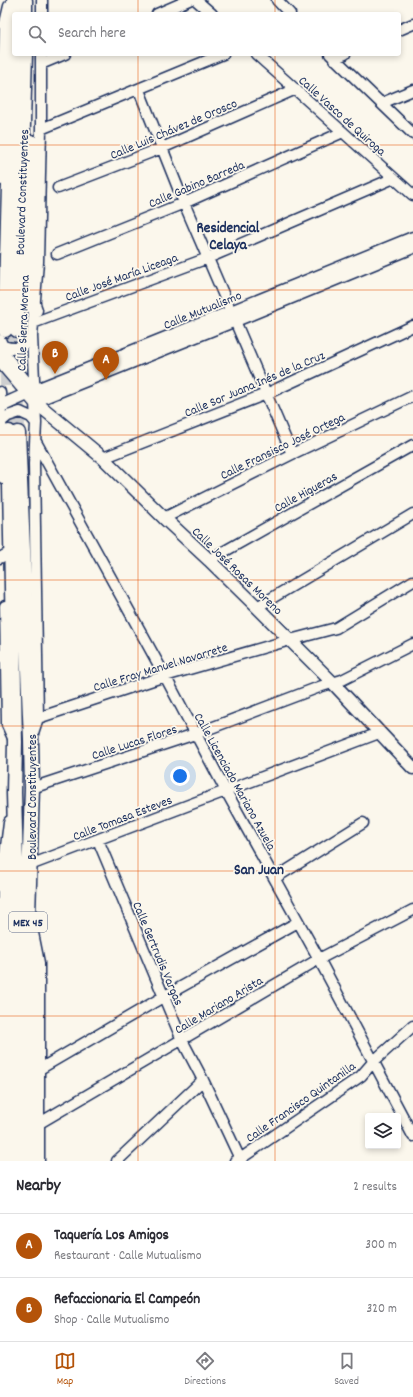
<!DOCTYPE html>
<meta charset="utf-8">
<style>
body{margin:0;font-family:Dekko,sans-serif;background:#f2f2f3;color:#2b2b33}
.controls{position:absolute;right:12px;bottom:12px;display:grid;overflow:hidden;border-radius:4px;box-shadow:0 2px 6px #0003}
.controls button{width:36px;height:36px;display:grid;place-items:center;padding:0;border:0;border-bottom:1px solid #e1e1e2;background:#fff;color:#2b2b33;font:20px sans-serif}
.you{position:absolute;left:180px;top:776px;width:14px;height:14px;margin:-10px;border:3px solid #fff;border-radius:50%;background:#1a73e8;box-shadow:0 0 0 6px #1a73e833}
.badge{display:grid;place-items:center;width:26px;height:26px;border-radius:50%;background:#b45309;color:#fff;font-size:13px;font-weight:700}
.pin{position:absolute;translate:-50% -33px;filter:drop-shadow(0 1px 2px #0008)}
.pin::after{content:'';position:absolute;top:21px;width:14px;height:12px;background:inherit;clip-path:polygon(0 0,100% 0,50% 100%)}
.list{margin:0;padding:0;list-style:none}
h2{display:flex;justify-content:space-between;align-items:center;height:52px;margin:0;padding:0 16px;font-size:17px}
h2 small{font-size:13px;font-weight:400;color:#7c7c81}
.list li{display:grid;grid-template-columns:26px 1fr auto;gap:12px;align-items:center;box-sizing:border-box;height:64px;padding:0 16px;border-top:1px solid #e1e1e2}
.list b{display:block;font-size:15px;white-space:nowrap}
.list p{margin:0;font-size:13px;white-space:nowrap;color:#7c7c81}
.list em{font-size:13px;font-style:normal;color:#7c7c81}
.icon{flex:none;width:22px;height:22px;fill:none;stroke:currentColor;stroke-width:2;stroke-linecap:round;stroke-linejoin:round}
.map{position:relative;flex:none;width:413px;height:1161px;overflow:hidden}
.search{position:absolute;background:#fff;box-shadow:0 2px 6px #0003;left:12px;right:12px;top:12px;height:44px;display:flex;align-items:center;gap:10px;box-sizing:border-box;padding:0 14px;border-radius:4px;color:#7c7c81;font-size:15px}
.sheet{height:180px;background:#fff}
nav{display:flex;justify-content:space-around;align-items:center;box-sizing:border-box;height:56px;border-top:1px solid #e1e1e2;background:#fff;font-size:11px;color:#7c7c81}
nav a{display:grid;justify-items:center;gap:2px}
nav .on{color:#b45309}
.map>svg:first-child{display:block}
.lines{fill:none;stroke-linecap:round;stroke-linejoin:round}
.highway-tunnel{stroke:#cecfd0;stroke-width:14;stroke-dasharray:14 7;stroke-linecap:butt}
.minor-casing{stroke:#1b2f5e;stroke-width:13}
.major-casing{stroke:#1b2f5e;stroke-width:15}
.highway-casing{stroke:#1b2f5e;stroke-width:17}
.minor{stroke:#fbf7ec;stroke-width:10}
.major{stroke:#fbf7ec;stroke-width:12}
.highway{stroke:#fbf7ec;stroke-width:14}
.grid{fill:none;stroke:#e8590c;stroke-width:1;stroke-opacity:0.55}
.labels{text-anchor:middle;stroke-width:3.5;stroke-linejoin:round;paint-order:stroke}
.shield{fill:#fbf7ec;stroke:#5e6b89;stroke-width:1}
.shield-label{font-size:12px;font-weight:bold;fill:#1b2f5e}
.street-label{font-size:13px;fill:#1b2f5e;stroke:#fbf7ec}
.quarter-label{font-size:15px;font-weight:bold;fill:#1b2f5e;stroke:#fbf7ec}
</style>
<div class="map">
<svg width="413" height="1161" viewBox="0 0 413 1161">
<rect width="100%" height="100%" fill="#fbf7ec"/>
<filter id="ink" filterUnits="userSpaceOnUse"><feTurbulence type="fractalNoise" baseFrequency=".025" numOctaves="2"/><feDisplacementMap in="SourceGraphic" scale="8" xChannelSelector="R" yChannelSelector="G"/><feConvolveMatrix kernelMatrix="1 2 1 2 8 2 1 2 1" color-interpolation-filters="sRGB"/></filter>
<g filter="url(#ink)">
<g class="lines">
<path class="highway-tunnel" d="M5,330L9,432
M17,330L18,433"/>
<g class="minor-casing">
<path id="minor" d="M196,0L212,14
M277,0L290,14
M42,14V0
M157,14L189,0
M399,30L413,24
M256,54L413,195
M330,54L413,134
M334,59L345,54
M41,64L65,54
M139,90L184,203L231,312
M382,103L413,90
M41,129L223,54
M0,180L5,23L9,6
M58,188L162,148L296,89
M57,254L184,203L343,132
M235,321L292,454
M33,323L208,258L394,178
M0,340L3,346C17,350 24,349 32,336
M0,349L34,391
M0,392L3,478
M2,421L8,416L20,412L31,417L36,423
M36,442L165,676L226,791L319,959L413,1136
M103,458L266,394L413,326
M164,518L292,454L413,396
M0,558L5,555
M209,560L413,445
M5,606L7,725L13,738
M257,607L413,514
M38,718L165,676L290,640L336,628L413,581
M33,733L38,718L34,464L36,423L32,336L38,262L41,129V54
M32,788L195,734L322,686L342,680L413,644
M98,840L182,1040L203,1080L241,1161
M30,865L379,733
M275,878L363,823
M38,1070L163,997L298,922
M38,1124L319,959L413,910
M117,1161L203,1080
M235,1161L240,1159L361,1076L374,1061L413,1026"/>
</g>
<g class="major-casing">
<path id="major" d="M0,361L34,401L103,458L164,518L209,560L257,607L333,683L413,768
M34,401L248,315L413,247
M1,406L34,391L231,312L413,238
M32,933L38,963V1161
M2,1161L4,871L10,822"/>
</g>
<g class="highway-casing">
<path id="highway" d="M25,0V14
M31,142L29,293L35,310
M5,330L14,0
M17,330L25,54
M9,432L15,742L14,793L16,868L13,1161
M18,433L31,739L32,788L28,915L26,1161"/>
</g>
<use href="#minor" class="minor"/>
<use href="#major" class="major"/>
<use href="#highway" class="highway"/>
</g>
</g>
<path class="grid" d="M138,0V14M275,0V14M138,54V1161M275,54V1161M0,145H413M0,290H413M0,435H413M0,580H413M0,726H413M0,871H413M0,1016H413"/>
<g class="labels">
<rect class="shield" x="9" y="912" width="38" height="20" rx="3"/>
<g class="shield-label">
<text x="28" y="926">MEX 45</text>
</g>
<g class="street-label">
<text transform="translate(343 115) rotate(42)" y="5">Calle Vasco de Quiroga</text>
<text transform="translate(173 128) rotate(-23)" y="5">Calle Luis Chávez de Orosco</text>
<text transform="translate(196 183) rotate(-23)" y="5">Calle Gabino Barreda</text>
<text transform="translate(21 192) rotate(-88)" y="5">Boulevard Constituyentes</text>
<text transform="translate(121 276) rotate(-20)" y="5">Calle José María Liceaga</text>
<text transform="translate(202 309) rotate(-22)" y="5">Calle Mutualismo</text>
<text transform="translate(22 323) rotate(-88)" y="5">Calle Sierra Morena</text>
<text transform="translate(254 383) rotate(-23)" y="5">Calle Sor Juana Inés de la Cruz</text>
<text transform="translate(282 445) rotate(-26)" y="5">Calle Fransisco José Ortega</text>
<text transform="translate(305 491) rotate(-29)" y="5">Calle Higueras</text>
<text transform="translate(238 570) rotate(44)" y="5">Calle José Rosas Moreno</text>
<text transform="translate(160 666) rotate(-17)" y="5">Calle Fray Manuel Navarrete</text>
<text transform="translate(134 741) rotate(-18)" y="5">Calle Lucas Flores</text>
<text transform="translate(236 781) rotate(61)" y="5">Calle Licenciado Mariano Azuela</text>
<text transform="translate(31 797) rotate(-90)" y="5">Boulevard Constituyentes</text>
<text transform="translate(122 817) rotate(-21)" y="5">Calle Tomasa Esteves</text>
<text transform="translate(159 953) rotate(67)" y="5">Calle Gertrudis Vargas</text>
<text transform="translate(218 1004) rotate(-31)" y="5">Calle Mariano Arista</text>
<text transform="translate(300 1101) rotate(-35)" y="5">Calle Francisco Quintanilla</text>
</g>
<g class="quarter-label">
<text x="228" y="232">Residencial<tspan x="228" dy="17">Celaya</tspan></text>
<text x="259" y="874">San Juan</text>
</g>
</g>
</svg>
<div class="controls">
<button><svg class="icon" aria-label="layers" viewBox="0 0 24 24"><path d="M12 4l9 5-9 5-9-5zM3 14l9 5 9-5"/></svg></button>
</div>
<div class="you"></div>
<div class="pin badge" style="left:106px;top:380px">A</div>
<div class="pin badge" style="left:55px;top:374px">B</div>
<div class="search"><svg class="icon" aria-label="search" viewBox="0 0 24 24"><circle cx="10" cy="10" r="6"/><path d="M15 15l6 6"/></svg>Search here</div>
</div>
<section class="sheet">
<h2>Nearby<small>2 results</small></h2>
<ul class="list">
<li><span class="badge">A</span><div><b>Taquería Los Amigos</b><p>Restaurant · Calle Mutualismo</p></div><em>300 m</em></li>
<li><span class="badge">B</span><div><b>Refaccionaria El Campeón</b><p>Shop · Calle Mutualismo</p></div><em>320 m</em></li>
</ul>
</section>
<nav>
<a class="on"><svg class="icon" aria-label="map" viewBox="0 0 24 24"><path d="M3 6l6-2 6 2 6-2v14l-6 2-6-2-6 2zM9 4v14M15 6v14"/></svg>Map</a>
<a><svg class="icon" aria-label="directions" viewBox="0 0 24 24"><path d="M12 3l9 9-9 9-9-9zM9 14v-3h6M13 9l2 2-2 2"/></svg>Directions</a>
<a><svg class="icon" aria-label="saved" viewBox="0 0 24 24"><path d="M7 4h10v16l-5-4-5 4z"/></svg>Saved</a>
</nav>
